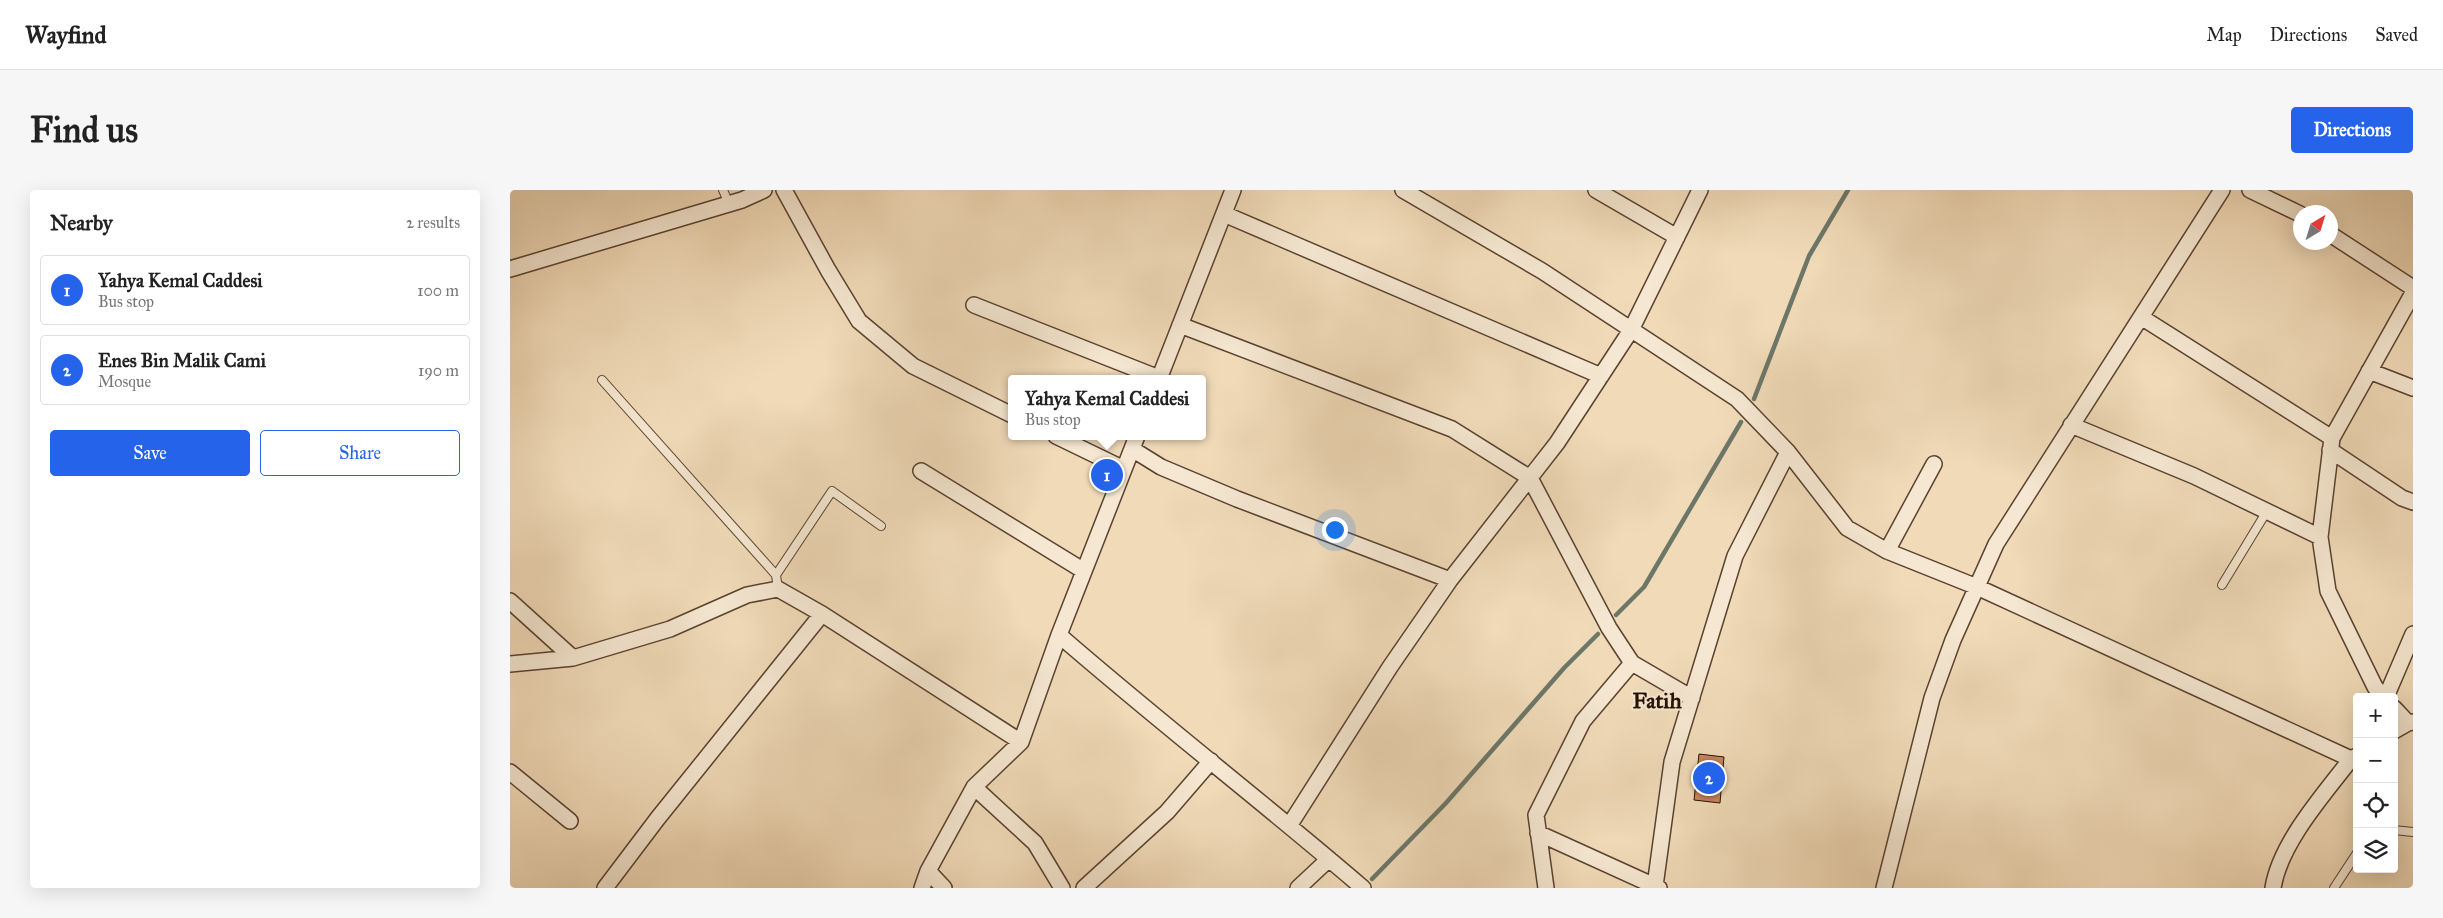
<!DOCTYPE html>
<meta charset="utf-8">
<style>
body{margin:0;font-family:"IM FELL Great Primer",serif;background:#f6f6f6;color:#222}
.controls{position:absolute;right:15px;bottom:15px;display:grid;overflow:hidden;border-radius:5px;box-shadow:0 5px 20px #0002}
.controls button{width:45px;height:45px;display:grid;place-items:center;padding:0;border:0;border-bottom:1px solid #e0e0e0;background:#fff;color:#222;font:25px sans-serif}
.compass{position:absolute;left:1783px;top:15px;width:45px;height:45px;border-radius:50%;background:#fff;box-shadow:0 5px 20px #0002;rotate:38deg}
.you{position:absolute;left:824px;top:339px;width:18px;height:18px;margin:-12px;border:4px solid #fff;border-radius:50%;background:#1a73e8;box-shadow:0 0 0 8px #1a73e833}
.badge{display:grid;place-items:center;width:32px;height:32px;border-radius:50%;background:#2563eb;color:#fff;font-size:16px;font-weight:700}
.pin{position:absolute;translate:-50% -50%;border:2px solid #fff;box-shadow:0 1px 5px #0006}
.popup{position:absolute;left:498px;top:185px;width:198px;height:65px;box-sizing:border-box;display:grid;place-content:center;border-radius:5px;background:#fff;filter:drop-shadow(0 1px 4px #0005);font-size:16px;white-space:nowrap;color:#767676}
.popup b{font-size:19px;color:#222}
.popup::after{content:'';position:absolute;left:50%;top:100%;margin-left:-10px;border:10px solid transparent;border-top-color:#fff}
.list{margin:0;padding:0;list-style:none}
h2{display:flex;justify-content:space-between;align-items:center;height:65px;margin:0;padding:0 20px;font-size:21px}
h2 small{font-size:16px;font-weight:400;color:#767676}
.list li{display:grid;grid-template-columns:32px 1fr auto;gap:15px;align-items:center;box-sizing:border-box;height:70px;margin:0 10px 10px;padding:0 10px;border:1px solid #e0e0e0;border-radius:5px}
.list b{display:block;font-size:19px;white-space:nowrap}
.list p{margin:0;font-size:16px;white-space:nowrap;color:#767676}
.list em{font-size:16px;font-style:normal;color:#767676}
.actions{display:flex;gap:10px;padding:15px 20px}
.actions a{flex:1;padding:11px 0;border:1px solid #2563eb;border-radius:5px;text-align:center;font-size:18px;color:#2563eb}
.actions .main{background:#2563eb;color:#fff}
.icon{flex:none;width:28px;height:28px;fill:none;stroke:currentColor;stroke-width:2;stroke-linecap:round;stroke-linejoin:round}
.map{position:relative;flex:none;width:1903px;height:698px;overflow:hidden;border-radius:5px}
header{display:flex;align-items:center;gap:30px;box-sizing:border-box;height:70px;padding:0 25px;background:#fff;border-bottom:1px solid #e0e0e0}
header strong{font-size:24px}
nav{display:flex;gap:28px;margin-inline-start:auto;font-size:18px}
.intro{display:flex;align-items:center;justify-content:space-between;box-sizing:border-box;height:120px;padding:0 30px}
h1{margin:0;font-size:35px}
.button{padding:12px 22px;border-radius:5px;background:#2563eb;color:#fff;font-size:18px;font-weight:700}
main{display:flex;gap:30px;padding:0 30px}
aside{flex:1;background:#fff;border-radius:5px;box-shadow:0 5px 20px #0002}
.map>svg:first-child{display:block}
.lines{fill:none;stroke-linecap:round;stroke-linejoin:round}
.stream{stroke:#6c7768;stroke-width:4.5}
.building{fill:#ca8662;stroke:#271001}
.lane-casing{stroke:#59422f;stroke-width:10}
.street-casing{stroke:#59422f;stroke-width:18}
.lane{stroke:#f5e7d1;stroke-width:8}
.street{stroke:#f5e7d1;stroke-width:15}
.labels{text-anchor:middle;stroke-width:4;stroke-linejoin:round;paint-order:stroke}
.district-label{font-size:22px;font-weight:bold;fill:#271001;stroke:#f5e7d1}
</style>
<header>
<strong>Wayfind</strong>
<nav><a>Map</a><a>Directions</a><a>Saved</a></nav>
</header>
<div class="intro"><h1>Find us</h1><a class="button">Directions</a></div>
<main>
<aside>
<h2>Nearby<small>2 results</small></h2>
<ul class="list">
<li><span class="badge">1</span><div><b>Yahya Kemal Caddesi</b><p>Bus stop</p></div><em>100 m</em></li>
<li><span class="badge">2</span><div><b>Enes Bin Malik Cami</b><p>Mosque</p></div><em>190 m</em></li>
</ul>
<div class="actions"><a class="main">Save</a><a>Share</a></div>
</aside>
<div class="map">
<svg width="1903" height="698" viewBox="0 0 1903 698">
<rect width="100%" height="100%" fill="#f0dab8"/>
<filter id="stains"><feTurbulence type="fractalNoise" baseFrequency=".004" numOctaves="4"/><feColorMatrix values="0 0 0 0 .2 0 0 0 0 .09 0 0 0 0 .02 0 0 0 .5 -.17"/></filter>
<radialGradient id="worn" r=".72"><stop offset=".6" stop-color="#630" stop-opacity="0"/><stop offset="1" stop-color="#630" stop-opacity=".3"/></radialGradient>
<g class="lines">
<path class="stream" d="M1244,209L1299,66L1338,0
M1106,425L1134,397L1231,232
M862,689L936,613L1054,478L1088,444"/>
</g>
<path class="building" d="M1189,564L1214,567L1210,613L1184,610Z"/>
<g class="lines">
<g class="lane-casing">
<path id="lane" d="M213,0L219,14
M92,190L266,385L268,399
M266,385L322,301L371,336
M1712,395L1757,321
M1884,640L1903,642
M1824,698L1847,663"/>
</g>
<g class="street-casing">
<path id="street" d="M274,0L318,80L349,131L403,176L502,225
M893,0L1032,81L1227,209L1278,262L1337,338L1377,361L1467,397L1841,569
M1086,0L1167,47
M1740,0L1790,24
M714,24L1091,186
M1820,44L1903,98
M0,79L232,10L254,0
M464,115L649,188
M1631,127L1822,248
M670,135L942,239L1020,288L1099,438L1122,473L1182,508
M1859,181L1903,198
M649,189L723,0
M1561,235L1684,286L1810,347
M546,246L614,279
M622,259L651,277L727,309L940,390
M1820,260L1892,308L1903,312
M411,281L574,381
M1377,361L1424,274
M0,411L63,468
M549,445C649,532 753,612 853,698
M0,474L63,468L160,439L237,405L268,399L312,424L511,552
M1873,507L1865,497L1818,401L1810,347L1822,248L1903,103
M1876,507L1903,444
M1884,518L1898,533
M1884,541L1898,533L1903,532
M0,582L60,631
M464,597L525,653L552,698
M779,636L880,477L940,390L1047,253L1121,140L1190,0
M1028,643L1149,698
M418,681L434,698
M1145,696L1162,572L1225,366L1278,262
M95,698L148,628L312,424
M412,698L418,681L464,597L511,552L549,445L627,246
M574,698L657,622L701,571
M788,698L819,669
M1036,698L1026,625L1073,531L1122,473
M1374,698L1422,508L1443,450L1486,354L1712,0
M1763,698C1770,653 1814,604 1841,569L1847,566"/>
</g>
<use href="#lane" class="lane"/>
<use href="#street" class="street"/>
</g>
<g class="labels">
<g class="district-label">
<text x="1147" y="518">Fatih</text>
</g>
</g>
<rect width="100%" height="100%" filter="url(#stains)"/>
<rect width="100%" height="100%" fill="url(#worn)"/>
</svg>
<div class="controls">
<button>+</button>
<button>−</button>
<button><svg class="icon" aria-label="locate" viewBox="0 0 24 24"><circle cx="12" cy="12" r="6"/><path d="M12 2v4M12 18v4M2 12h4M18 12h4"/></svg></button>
<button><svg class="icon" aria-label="layers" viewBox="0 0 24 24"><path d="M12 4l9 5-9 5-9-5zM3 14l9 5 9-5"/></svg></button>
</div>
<svg class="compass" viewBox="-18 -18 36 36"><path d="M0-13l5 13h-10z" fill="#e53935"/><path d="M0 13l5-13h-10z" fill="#767676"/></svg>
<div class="you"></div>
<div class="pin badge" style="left:597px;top:285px">1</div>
<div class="popup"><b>Yahya Kemal Caddesi</b>Bus stop</div>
<div class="pin badge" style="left:1199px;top:588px">2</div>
</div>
</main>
